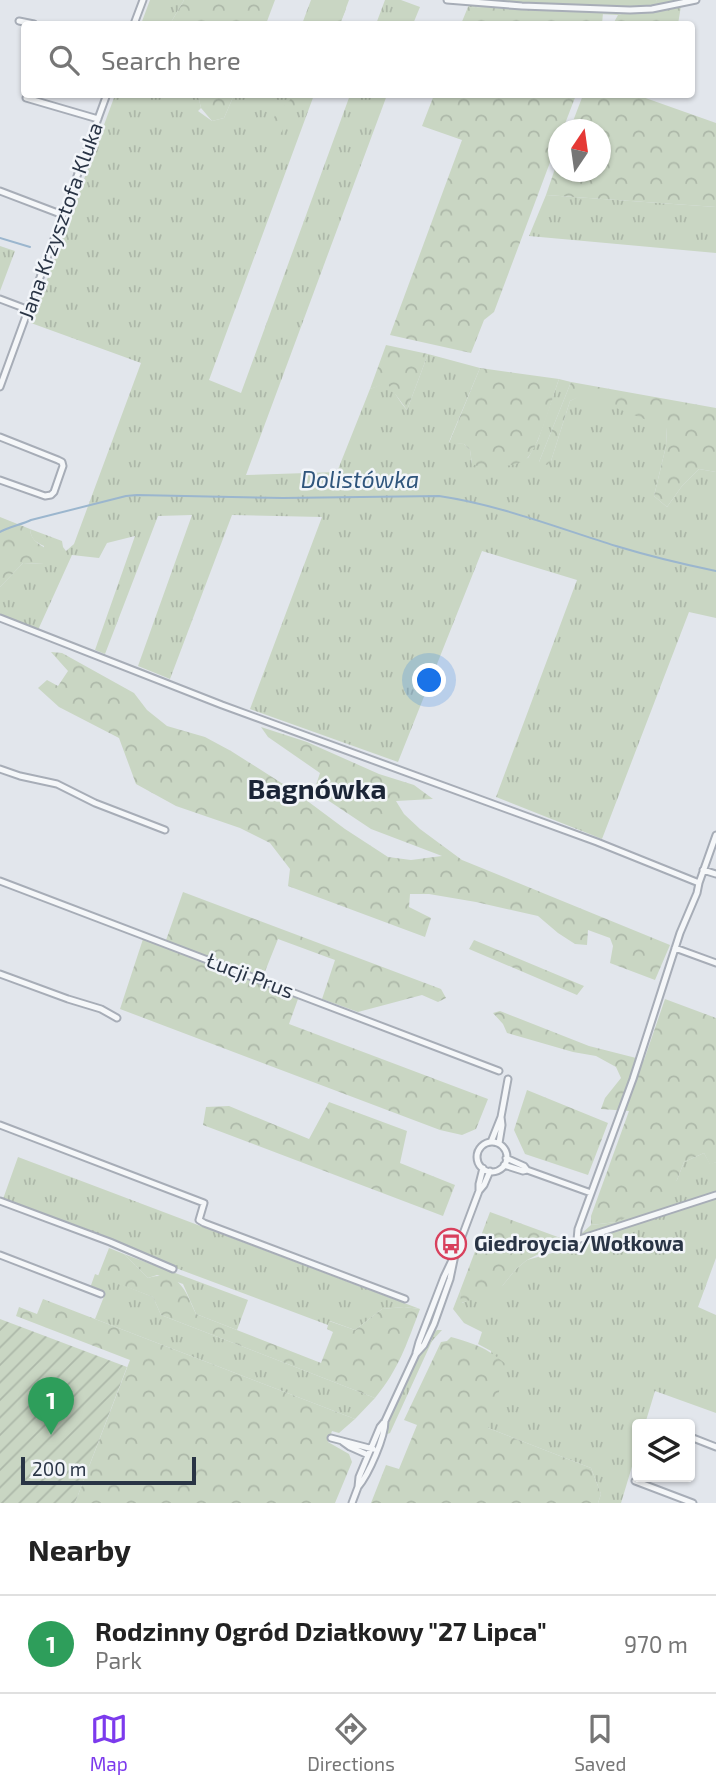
<!DOCTYPE html>
<meta charset="utf-8">
<style>
body{margin:0;font-family:"Exo 2",sans-serif;background:#f6f6f6;color:#222}
.controls{position:absolute;right:21px;bottom:21px;display:grid;overflow:hidden;border-radius:7px;box-shadow:0 2px 5px #0004}
.controls button{width:63px;height:63px;display:grid;place-items:center;padding:0;border:0;border-bottom:2px solid #e0e0e0;background:#fff;color:#222;font:35px sans-serif}
.compass{position:absolute;left:548px;top:119px;width:63px;height:63px;border-radius:50%;background:#fff;box-shadow:0 2px 5px #0004;rotate:13deg}
.scale{position:absolute;left:21px;bottom:18px;width:175px;box-sizing:border-box;padding-left:7px;border:4px solid #293445;border-top:0;font-size:19px;line-height:24px;white-space:nowrap;color:#293445;-webkit-text-stroke:5px #f2f5f9;paint-order:stroke}
.you{position:absolute;left:430px;top:681px;width:24px;height:24px;margin:-18px;border:5px solid #fff;border-radius:50%;background:#1a73e8;box-shadow:0 0 0 10px #1a73e833}
.badge{display:grid;place-items:center;width:46px;height:46px;border-radius:50%;background:#7c3aed;color:#fff;font-size:23px;font-weight:700}
.pin{position:absolute;translate:-50% -58px;filter:drop-shadow(0 2px 4px #0008)}
.pin::after{content:'';position:absolute;top:37px;width:24px;height:21px;background:inherit;clip-path:polygon(0 0,100% 0,50% 100%)}
.list{margin:0;padding:0;list-style:none}
h2{display:flex;justify-content:space-between;align-items:center;height:91px;margin:0;padding:0 28px;font-size:30px}
h2 small{font-size:23px;font-weight:400;color:#767676}
.list li{display:grid;grid-template-columns:46px 1fr auto;gap:21px;align-items:center;box-sizing:border-box;height:98px;padding:0 28px;border-top:2px solid #e0e0e0}
.list b{display:block;font-size:26px;white-space:nowrap}
.list p{margin:0;font-size:23px;white-space:nowrap;color:#767676}
.list em{font-size:23px;font-style:normal;color:#767676}
.icon{flex:none;width:38px;height:38px;fill:none;stroke:currentColor;stroke-width:2;stroke-linecap:round;stroke-linejoin:round}
.map{position:relative;flex:none;width:716px;height:1503px;overflow:hidden}
.search{position:absolute;background:#fff;box-shadow:0 2px 5px #0004;left:21px;right:21px;top:21px;height:77px;display:flex;align-items:center;gap:18px;box-sizing:border-box;padding:0 24px;border-radius:7px;color:#767676;font-size:26px}
.sheet{height:189px;background:#fff}
nav{display:flex;justify-content:space-around;align-items:center;box-sizing:border-box;height:98px;border-top:2px solid #e0e0e0;background:#fff;font-size:19px;color:#767676}
nav a{display:grid;justify-items:center;gap:4px}
nav .on{color:#7c3aed}
.map>svg:first-child{display:block}
.grass{fill:url(#grass-tufts)}
.forest{fill:url(#forest-crowns)}
.garden{fill:url(#garden-furrows)}
.lines{fill:none;stroke-linecap:round;stroke-linejoin:round}
.stream{stroke:#9bb6ce;stroke-width:2}
.minor-casing{stroke:#a7adb7;stroke-width:9}
.minor{stroke:#f5f7f9;stroke-width:5}
.labels{text-anchor:middle;stroke-width:5;stroke-linejoin:round;paint-order:stroke}
.street-label{font-size:21px;fill:#293445;stroke:#f2f5f9}
.poi-label{font-size:21px;font-weight:bold;fill:#293445;stroke:#f2f5f9;text-anchor:start}
.water-label{font-size:23px;font-style:italic;fill:#2f557c;stroke:#f2f5f9}
.district-label{font-size:28px;font-weight:bold;fill:#1b2536;stroke:#f2f5f9}
</style>
<div class="map">
<svg width="716" height="1503" viewBox="0 0 716 1503">
<defs>
<pattern id="grass-tufts" width="24" height="20" patternUnits="userSpaceOnUse" patternTransform="scale(1.75)"><rect width="24" height="20" fill="#c9d6c3"/><path d="M3 7l-1-3M5 7V3M7 7l1-3M15 17l-1-3M17 17v-4M19 17l1-3" fill="none" stroke="#adb8a9"/></pattern>
<pattern id="forest-crowns" width="20" height="18" patternUnits="userSpaceOnUse" patternTransform="scale(1.75)"><rect width="20" height="18" fill="#c9d6c3"/><path d="M2 6a3 3 0 1 1 6 0M12 15a3 3 0 1 1 6 0" fill="none" stroke="#adb8a9"/></pattern>
<pattern id="garden-furrows" width="10" height="10" patternUnits="userSpaceOnUse" patternTransform="scale(1.75)"><rect width="10" height="10" fill="#c9d6c3"/><path d="M-1 1l2-2M0 10L10 0M9 11l2-2" fill="none" stroke="#adb8a9"/></pattern>
</defs>
<rect width="100%" height="100%" fill="#e2e6ec"/>
<path class="grass" d="M150,0H184L170,24H141Z
M311,0H349L340,24H302Z
M385,0H401L420,7L413,24H376Z
M470,0H657L655,5L618,15L468,7Z
M115,95H198L201,108L198,111L212,121L224,118L234,95H314L209,380L241,393L350,95H387L246,475L337,472L370,389L387,382C395,391 399,402 407,410L428,354L480,368L449,442L464,444L470,450L472,464L528,458L538,440L559,379L571,382L539,462L551,461L570,401L583,394L667,427L666,446L654,496L667,507L682,486L699,469L716,472V618L689,612L602,839L496,797L577,580L482,551L398,762L250,709L322,517L232,515L170,679L138,666L192,515L158,516L105,654L95,650L135,536L107,543L99,558L72,555L38,630L0,616V587L23,563L43,564L44,546C35,542 31,539 30,529L62,541L63,547L66,551L74,544L141,363L31,323Z
M546,195L716,207V253L529,236Z
M0,246L15,251L0,291Z
M704,1153L710,1164L716,1162V1258L698,1307L716,1315V1413L655,1391L645,1424H637V1450L621,1503H598L601,1494L591,1468L488,1428L491,1351L478,1344L482,1332L464,1323L453,1309L460,1291L462,1303L503,1285L516,1269L527,1260L563,1250L591,1225L616,1222L677,1180L684,1162Z
M18,1157L420,1309L404,1307L382,1309L355,1330L330,1321L328,1325L165,1264L3,1199Z
M124,1254L248,1300L237,1330L196,1314L183,1284L157,1275L148,1278Z
M95,1274L153,1297L161,1315L375,1398L355,1419L95,1319L105,1294L90,1288Z
M437,1330H442L432,1341L390,1433L385,1435C392,1412 420,1342 437,1330Z"/>
<path class="forest" d="M184,0H275L266,24H170Z
M337,0H346V9L340,24H326L329,13Z
M657,0H682L678,24H613L618,15L654,5Z
M468,7L603,13L602,24H461Z
M198,95V94L234,95L224,118L212,121L201,108Z
M292,95H309C305,104 295,110 289,119C284,126 282,133 276,140L268,136L275,115L290,100Z
M434,95H576L563,129L558,130V141L494,312L484,320L471,353L390,335L462,140L422,126Z
M583,95H637L716,123V207L546,195L558,160V172H600V130L570,129Z
M386,345L428,354L407,410L387,383L370,389Z
M480,368L559,379C552,398 541,441 529,456C524,463 513,465 505,466C493,468 484,469 472,464L470,450L464,444L449,443Z
M571,382L716,408V472L699,469L682,486L667,507L654,496L666,446L667,428L583,395L570,401L551,461L547,465L539,462Z
M0,517L30,529C31,542 41,544 50,552L49,561L44,564L23,563L0,587Z
M51,652L62,653L134,693L147,710L167,726L205,737L231,751L294,791L345,829L388,857L411,860L442,856L371,829L314,791L320,773L268,737L261,727L307,742L379,774L414,785L433,799L396,801L404,814L420,829L462,860L670,945L655,980L610,963L613,946L610,938L588,930L587,945L575,944L558,933L538,916L476,902L429,894H410L409,907L431,918L425,937L288,886L290,869L270,843L240,828L176,806L136,784L119,738L59,707L38,688L47,680L58,686L68,671Z
M183,892L441,989L446,998L438,1002L422,995L358,1012L322,999L335,960L278,939L260,984L298,999L289,1024L488,1099L476,1129L462,1135L440,1130L120,1009L144,936L165,943Z
M474,940L584,986L577,995L469,949Z
M665,999L716,1018V1162L710,1165L704,1153L684,1162L677,1180L659,1202L616,1222L591,1225V1216L629,1111L601,1109L605,1098L621,1078L616,1067L596,1056L573,1052L507,1033L503,1024L493,1013L500,1011L589,1046L644,1060Z
M527,1090L608,1123L588,1175L525,1154L514,1130Z
M329,1102L407,1131L400,1163L455,1185L443,1216L203,1125L206,1107L229,1106L309,1139Z
M490,1212L566,1240L527,1260L516,1269L503,1285L493,1293L461,1303L460,1291Z
M109,1248L124,1254L148,1278C179,1268 186,1292 196,1314L321,1363L333,1332L327,1329L329,1321L355,1330L382,1309L404,1307L420,1309C407,1343 399,1369 375,1398L161,1315L153,1297L98,1276Z
M43,1299L355,1419L339,1433L332,1431L328,1442L349,1454L352,1462L335,1503H75L130,1360L16,1316L19,1307L37,1314Z
M451,1337C476,1344 487,1348 507,1365L488,1428L591,1468L601,1494L598,1503H371L386,1465L399,1469L417,1425L404,1420L441,1342L447,1341Z"/>
<path class="garden" d="M0,1319L127,1367L75,1503H0Z"/>
<g class="lines">
<path class="stream" d="M0,238L30,247
M0,532C5,528 23,524 31,520L126,496L137,495L283,498L439,496C500,505 558,528 616,546C649,556 682,564 716,571"/>
<g class="minor-casing">
<path id="minor" d="M447,0L522,6L630,10L652,9L696,0
M19,21L34,24
M134,24L143,0
M26,98L98,119
M0,191L63,215
M0,299L29,310
M0,387L107,94
M0,437L58,460L62,462L63,466L54,492L51,495L45,496L0,480
M0,618L222,705L597,842L699,883L697,893L680,933L633,1079L578,1229L577,1240L716,1195
M0,769L20,776L57,784L95,803L165,830
M703,870L716,874
M0,881L499,1071
M699,883L716,835
M675,948L716,963
M0,974L68,999L101,1009L117,1018
M0,1125L204,1203L199,1220L204,1223L405,1299
M491,1142L501,1117L508,1079
M477 1157a15 15 0 1 1 30 0a15 15 0 1 1-30 0Z
M499,1143L502,1125L501,1117
M506,1158L524,1166L527,1170
M504,1165L523,1171L527,1170L591,1193
M479,1191V1184L483,1168
M0,1201L110,1242L173,1269
M0,1255L101,1294
M416,1353L419,1342L444,1277L453,1258
M331,1438L373,1449
M693,1438L716,1447
M343,1442L350,1447L368,1455
M635,1481L693,1503
M358,1487C369,1474 385,1437 385,1421
M352,1503L358,1487L359,1477L380,1427L385,1421L416,1354L424,1345L434,1324L450,1279L455,1255L479,1191L484,1185L490,1171"/>
</g>
<use href="#minor" class="minor"/>
</g>
<defs>
<g id="bus-ring" transform="scale(1.575)"><circle r="9.5" fill="#f2f5f9" stroke="#d8405d" stroke-width="1.5"/><path d="M-5-6H5V4H4V6H2V4H-2V6H-4V4H-5ZM-3.5-4V0h7V-4ZM-3.5 1.2v1.5H-2V1.2ZM2 1.2v1.5H3.5V1.2Z" fill="#d8405d"/></g>
</defs>
<g fill-rule="evenodd">
<use href="#bus-ring" x="451" y="1244"/>
</g>
<g class="labels">
<g class="street-label">
<text transform="translate(61 221) rotate(-70)" y="7">Jana Krzysztofa Kluka</text>
<text transform="translate(250 976) rotate(21)" y="7">Łucji Prus</text>
</g>
<g class="poi-label">
<text x="474" y="1251">Giedroycia/Wołkowa</text>
</g>
<g class="water-label">
<text x="360" y="488">Dolistówka</text>
</g>
<g class="district-label">
<text x="317" y="799">Bagnówka</text>
</g>
</g>
</svg>
<div class="controls">
<button><svg class="icon" aria-label="layers" viewBox="0 0 24 24"><path d="M12 4l9 5-9 5-9-5zM3 14l9 5 9-5"/></svg></button>
</div>
<svg class="compass" viewBox="-18 -18 36 36"><path d="M0-13l5 13h-10z" fill="#e53935"/><path d="M0 13l5-13h-10z" fill="#767676"/></svg>
<div class="scale">200 m</div>
<div class="you"></div>
<div class="pin badge" style="left:51px;top:1435px;background:#2e9e5b">1</div>
<div class="search"><svg class="icon" aria-label="search" viewBox="0 0 24 24"><circle cx="10" cy="10" r="6"/><path d="M15 15l6 6"/></svg>Search here</div>
</div>
<section class="sheet">
<h2>Nearby<small></small></h2>
<ul class="list">
<li><span class="badge" style="background:#2e9e5b">1</span><div><b>Rodzinny Ogród Działkowy &quot;27 Lipca&quot;</b><p>Park</p></div><em>970 m</em></li>
</ul>
</section>
<nav>
<a class="on"><svg class="icon" aria-label="map" viewBox="0 0 24 24"><path d="M3 6l6-2 6 2 6-2v14l-6 2-6-2-6 2zM9 4v14M15 6v14"/></svg>Map</a>
<a><svg class="icon" aria-label="directions" viewBox="0 0 24 24"><path d="M12 3l9 9-9 9-9-9zM9 14v-3h6M13 9l2 2-2 2"/></svg>Directions</a>
<a><svg class="icon" aria-label="saved" viewBox="0 0 24 24"><path d="M7 4h10v16l-5-4-5 4z"/></svg>Saved</a>
</nav>
